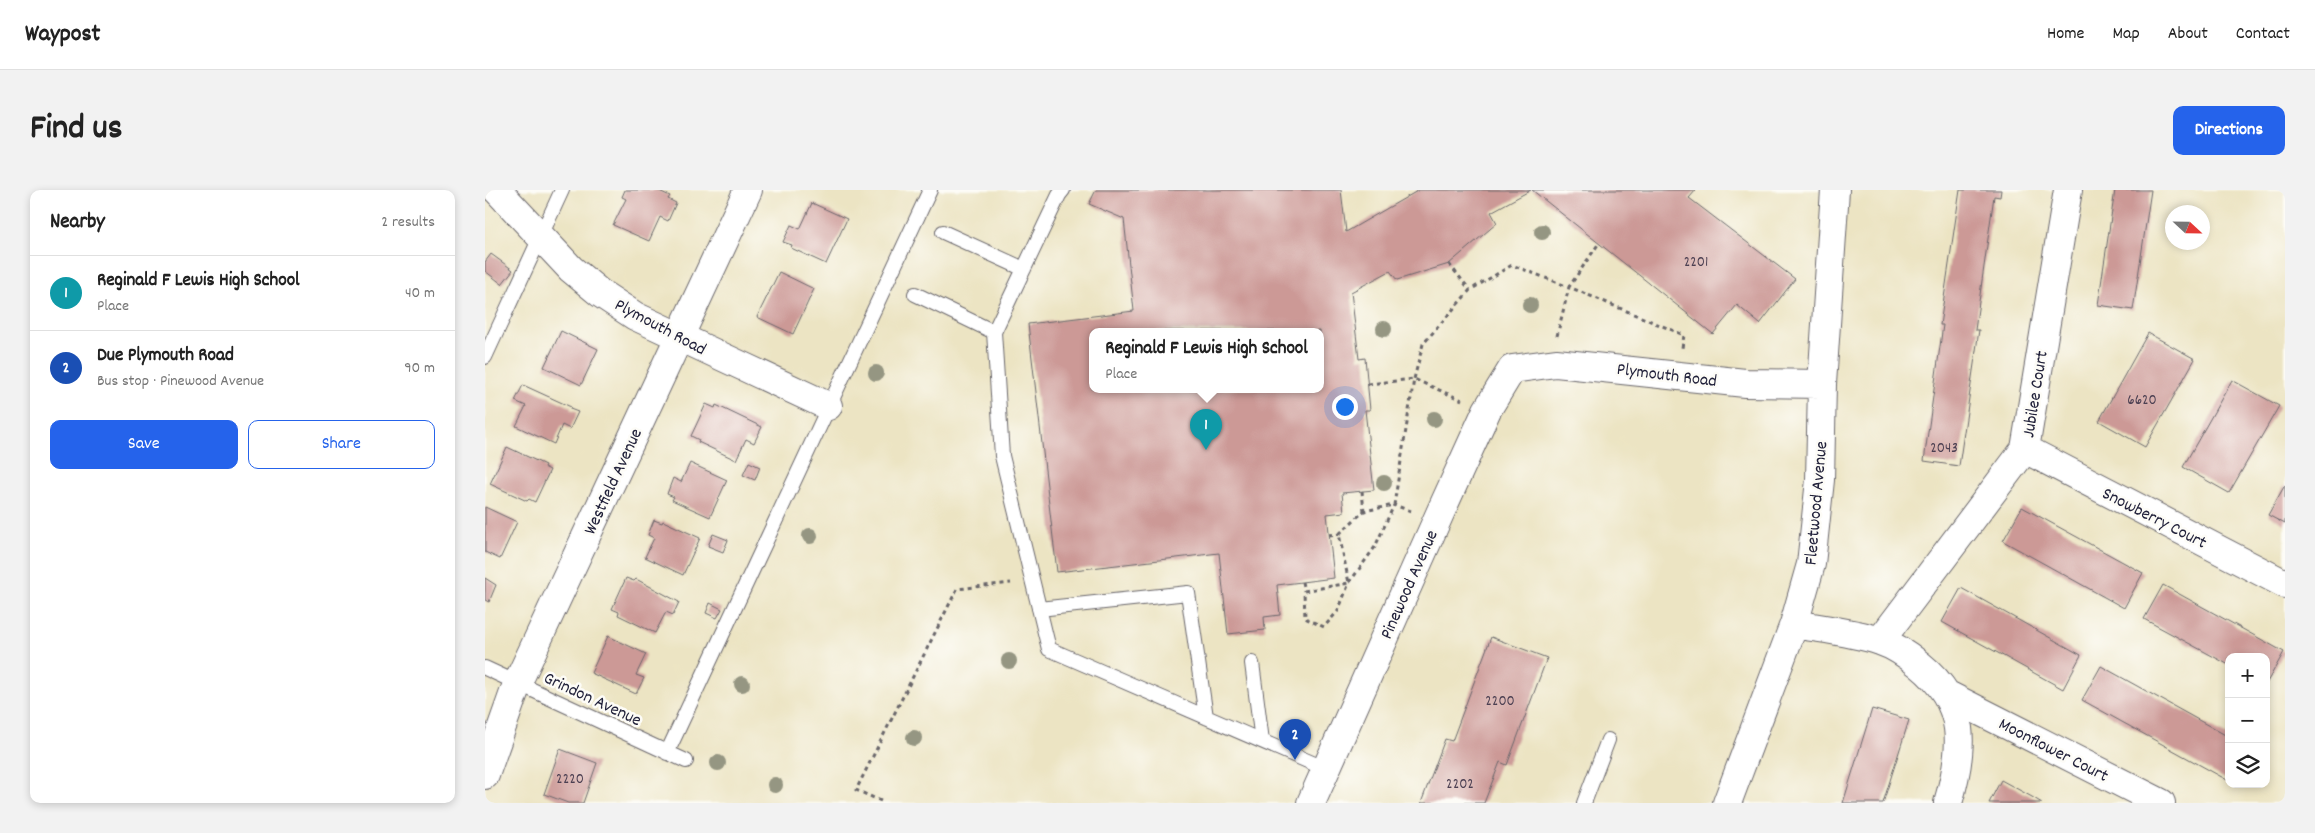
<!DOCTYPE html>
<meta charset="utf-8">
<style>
body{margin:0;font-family:Dekko,sans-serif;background:#f2f2f2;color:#222}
.controls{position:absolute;right:15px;bottom:15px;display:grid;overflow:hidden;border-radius:10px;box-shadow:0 2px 8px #0003}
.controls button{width:45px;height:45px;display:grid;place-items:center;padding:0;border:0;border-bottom:1px solid #e0e0e0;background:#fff;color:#222;font:25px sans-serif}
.compass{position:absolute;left:1680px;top:15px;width:45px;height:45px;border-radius:50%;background:#fff;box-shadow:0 2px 8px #0003;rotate:112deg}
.you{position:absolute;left:859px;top:216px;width:18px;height:18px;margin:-12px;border:4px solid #fff;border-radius:50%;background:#1a73e8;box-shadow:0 0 0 8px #1a73e833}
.badge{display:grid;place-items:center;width:32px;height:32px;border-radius:50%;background:#2563eb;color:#fff;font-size:16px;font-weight:700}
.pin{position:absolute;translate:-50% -41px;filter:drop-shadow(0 1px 2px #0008)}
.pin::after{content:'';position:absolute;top:26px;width:18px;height:15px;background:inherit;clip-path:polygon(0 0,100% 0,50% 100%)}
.popup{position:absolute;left:604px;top:138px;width:235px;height:65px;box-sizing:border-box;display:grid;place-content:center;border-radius:10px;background:#fff;filter:drop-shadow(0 1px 4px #0005);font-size:16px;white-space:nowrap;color:#767676}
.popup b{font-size:19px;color:#222}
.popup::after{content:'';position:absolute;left:50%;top:100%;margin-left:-10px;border:10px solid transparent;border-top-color:#fff}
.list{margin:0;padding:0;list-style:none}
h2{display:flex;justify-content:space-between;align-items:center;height:65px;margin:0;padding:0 20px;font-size:21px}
h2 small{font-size:16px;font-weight:400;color:#767676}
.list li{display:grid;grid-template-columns:32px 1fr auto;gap:15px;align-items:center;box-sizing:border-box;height:75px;padding:0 20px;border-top:1px solid #e0e0e0}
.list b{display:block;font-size:19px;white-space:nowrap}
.list p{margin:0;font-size:16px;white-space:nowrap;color:#767676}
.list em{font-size:16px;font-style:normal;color:#767676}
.actions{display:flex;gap:10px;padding:15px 20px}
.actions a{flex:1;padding:11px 0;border:1px solid #2563eb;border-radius:10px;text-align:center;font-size:18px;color:#2563eb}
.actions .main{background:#2563eb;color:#fff}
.icon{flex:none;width:28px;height:28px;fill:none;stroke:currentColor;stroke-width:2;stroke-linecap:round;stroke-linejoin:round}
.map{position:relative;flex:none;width:1800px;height:613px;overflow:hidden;border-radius:10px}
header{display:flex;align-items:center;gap:30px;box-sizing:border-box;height:70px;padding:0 25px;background:#fff;border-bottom:1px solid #e0e0e0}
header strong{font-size:24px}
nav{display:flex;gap:28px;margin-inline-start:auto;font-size:18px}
.intro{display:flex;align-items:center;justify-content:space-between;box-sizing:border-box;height:120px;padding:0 30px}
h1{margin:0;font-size:35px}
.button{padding:12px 22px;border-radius:10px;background:#2563eb;color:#fff;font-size:18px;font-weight:700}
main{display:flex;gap:30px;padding:0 30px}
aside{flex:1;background:#fff;border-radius:10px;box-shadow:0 2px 8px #0003}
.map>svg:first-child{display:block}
.building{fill:#cc9996;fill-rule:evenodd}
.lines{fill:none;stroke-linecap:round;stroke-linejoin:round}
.lane-casing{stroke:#69666b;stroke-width:16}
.street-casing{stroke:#69666b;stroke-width:30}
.path{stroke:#69666b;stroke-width:3;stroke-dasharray:4 4;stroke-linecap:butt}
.lane{stroke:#fff;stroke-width:14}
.street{stroke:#fff;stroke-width:28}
.tree{fill:#959682}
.labels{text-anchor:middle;stroke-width:5;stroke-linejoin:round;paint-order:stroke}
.number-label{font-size:15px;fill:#4c4052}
.street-label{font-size:18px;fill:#22223b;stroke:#fdfcf7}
</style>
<header>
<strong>Waypost</strong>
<nav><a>Home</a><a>Map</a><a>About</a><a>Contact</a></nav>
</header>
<div class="intro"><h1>Find us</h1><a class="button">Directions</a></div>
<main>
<aside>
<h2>Nearby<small>2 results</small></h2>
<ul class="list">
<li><span class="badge" style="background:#0f9aa8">1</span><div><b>Reginald F Lewis High School</b><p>Place</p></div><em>40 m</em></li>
<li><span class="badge" style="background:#1a4fb4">2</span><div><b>Due Plymouth Road</b><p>Bus stop · Pinewood Avenue</p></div><em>90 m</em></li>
</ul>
<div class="actions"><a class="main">Save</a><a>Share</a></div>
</aside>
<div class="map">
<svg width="1800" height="613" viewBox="0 0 1800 613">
<rect width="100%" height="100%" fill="#fdfcf7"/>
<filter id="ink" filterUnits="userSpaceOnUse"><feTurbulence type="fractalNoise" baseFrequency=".02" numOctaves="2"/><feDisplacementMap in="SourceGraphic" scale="10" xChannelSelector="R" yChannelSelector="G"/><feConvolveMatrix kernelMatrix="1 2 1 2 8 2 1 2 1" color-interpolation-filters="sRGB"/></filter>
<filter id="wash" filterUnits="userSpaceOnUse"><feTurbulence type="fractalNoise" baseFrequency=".0096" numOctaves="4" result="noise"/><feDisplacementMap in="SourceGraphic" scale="20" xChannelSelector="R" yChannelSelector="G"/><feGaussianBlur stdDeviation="1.12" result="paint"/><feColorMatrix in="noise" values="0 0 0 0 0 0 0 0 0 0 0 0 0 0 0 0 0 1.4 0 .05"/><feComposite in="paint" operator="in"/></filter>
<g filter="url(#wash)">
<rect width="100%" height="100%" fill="#ece4c3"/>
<g id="blocks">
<path class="building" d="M140,0H172L185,6L183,9L191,13L183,31L175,27L164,51L128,35L141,9L137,7Z
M611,0H856L861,42L934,0H1046L1006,22L1012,33L964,74L912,90L905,81L866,102L874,169L880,168L885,220H880L889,300L857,303L859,322L842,324L849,388L792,395L795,425L779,427L780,440L743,444L734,363L572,382L543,134L649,121L639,29L604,14ZM607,141H835V199H607Z
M1047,0H1211L1204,8L1310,89L1275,134L1252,115L1228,144Z
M1475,0H1516L1515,7L1509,6L1490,140H1494L1474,276L1439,271L1458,135H1455Z
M1630,0H1666L1648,120L1613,115Z
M327,13L362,29L341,74L306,58L307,55L298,52L306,35L315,39Z
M6,64L28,80L17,94L0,81V72Z
M294,82L329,99L308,144L272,127Z
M76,141L113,159L96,195L59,177Z
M1663,143L1710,169L1660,257L1614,231Z
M1747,190L1794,216L1744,303L1698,277Z
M38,195L86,217L85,219L93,222L85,239L77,235L69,254L31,236L41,216L30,211Z
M221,214L230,218L231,215L277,237L269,253L261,249L251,270L213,252L214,250L206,246Z
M22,257L60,275L59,277L65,280L50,312L44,309L42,311L5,294Z
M264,272L275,277L270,290L258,285Z
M205,273L242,290L225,327L187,310L189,307L182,304L188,288L196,292Z
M1800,295V334L1783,325Z
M0,317L32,332L15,369L0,362Z
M1537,317L1658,383L1639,418L1518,351Z
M169,330L177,333L178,331L215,348L198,385L160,367L169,348L163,345Z
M228,344L243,350L238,362L223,356Z
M0,388L11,395L4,412L0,410Z
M141,388L149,391L151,389L194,412L188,425L181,422L170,443L133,425L134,422L127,419Z
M1678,395L1799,462L1781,494V467H1744V475L1659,429Z
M1476,398L1596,465L1578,499L1457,432Z
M225,413L237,419L232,428L221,423Z
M123,446L161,464L151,485L159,488L151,504L106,483Z
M1006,447L1062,468L1022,575L1015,572L999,613H936L960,549L967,551Z
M1616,476L1744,547V591L1597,510Z
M1387,519L1424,530L1398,613H1358Z
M75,559L112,573L98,613H83L59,604Z
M1516,590L1547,607L1557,613H1504Z"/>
</g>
</g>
<g filter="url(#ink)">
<use href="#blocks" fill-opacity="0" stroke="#69666b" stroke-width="1"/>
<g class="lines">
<g class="lane-casing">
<path id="lane" d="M578,0L574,5L509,142L517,266L564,459L841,579
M458,42L539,79
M430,104L509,142
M0,167L77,0
M554,419L703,403L721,527
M767,473L777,551
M0,478L201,571
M182,563L445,0
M1099,613L1123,550"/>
</g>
<g class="street-casing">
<path id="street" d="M12,0L86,79L115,103L150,126L343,216
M1540,259L1800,394
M1309,434C1337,439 1368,442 1395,451C1410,456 1423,465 1435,475C1483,514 1479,558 1463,613
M1395,451L1540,259L1583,0
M1463,505L1676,613
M0,585L32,494L263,0
M826,613L956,321L1002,220L1027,179L1071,173L1260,193L1337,194
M1242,613L1309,434L1326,374L1335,290L1337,194L1350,0"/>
</g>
<path class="path" d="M964,74L985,100
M1072,146L1084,97L1199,145L1197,158
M883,194L929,189L977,210
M877,301L879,321
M926,321L909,315L890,357L864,393L853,421L839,437L820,428L819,401L864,393L854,344L879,321L909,315L929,189L938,154L985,100L1027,75L1084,97L1114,53
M844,345L854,344
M817,392L819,401
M396,611L371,600L472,399L526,393"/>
<use href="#lane" class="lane"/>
<use href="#street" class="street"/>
</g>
<g class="tree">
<circle cx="1057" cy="42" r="8"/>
<circle cx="1045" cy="115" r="8"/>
<circle cx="899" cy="139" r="8"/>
<circle cx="391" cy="183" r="8"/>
<circle cx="949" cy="229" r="8"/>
<circle cx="899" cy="293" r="8"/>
<circle cx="325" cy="346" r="8"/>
<circle cx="524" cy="471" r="8"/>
<circle cx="257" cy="494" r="8"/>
<circle cx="429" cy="548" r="8"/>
<circle cx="233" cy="573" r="8"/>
<circle cx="290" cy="595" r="8"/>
</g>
</g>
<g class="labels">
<g class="number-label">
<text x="1211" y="76">2201</text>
<text x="1657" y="214">6620</text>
<text x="1459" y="262">2043</text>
<text x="1015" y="515">2200</text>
<text x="85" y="593">2220</text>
<text x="975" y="598">2202</text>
</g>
<g class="street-label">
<text transform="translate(176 136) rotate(28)" y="6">Plymouth Road</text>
<text transform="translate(1182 184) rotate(7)" y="6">Plymouth Road</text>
<text transform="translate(1549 204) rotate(-81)" y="6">Jubilee Court</text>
<text transform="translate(127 291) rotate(-65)" y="6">Westfield Avenue</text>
<text transform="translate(1330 313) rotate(-85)" y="6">Fleetwood Avenue</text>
<text transform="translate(1670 327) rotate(27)" y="6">Snowberry Court</text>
<text transform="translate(923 394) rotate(-66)" y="6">Pinewood Avenue</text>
<text transform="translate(108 508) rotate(25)" y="6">Grindon Avenue</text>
<text transform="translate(1569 559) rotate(27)" y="6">Moonflower Court</text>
</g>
</g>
</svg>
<div class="controls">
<button>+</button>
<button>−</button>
<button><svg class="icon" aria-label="layers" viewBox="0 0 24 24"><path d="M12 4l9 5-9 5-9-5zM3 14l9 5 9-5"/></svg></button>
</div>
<svg class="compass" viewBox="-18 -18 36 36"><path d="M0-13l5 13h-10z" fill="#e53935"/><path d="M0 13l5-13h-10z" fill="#767676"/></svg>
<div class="you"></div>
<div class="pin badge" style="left:721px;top:260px;background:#0f9aa8">1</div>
<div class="popup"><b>Reginald F Lewis High School</b>Place</div>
<div class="pin badge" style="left:810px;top:570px;background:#1a4fb4">2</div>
</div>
</main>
